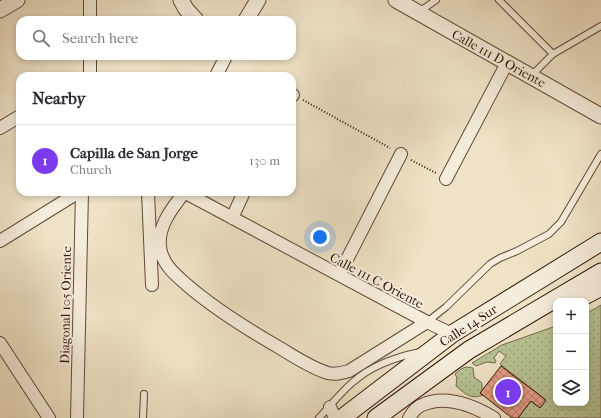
<!DOCTYPE html>
<meta charset="utf-8">
<style>
body{margin:0;font-family:"IM FELL French Canon",serif;background:#f2f2f3;color:#2b2b33}
.controls{position:absolute;right:12px;bottom:12px;display:grid;overflow:hidden;border-radius:8px;box-shadow:0 2px 6px #0003}
.controls button{width:36px;height:36px;display:grid;place-items:center;padding:0;border:0;border-bottom:1px solid #e1e1e2;background:#fff;color:#2b2b33;font:20px sans-serif}
.you{position:absolute;left:320px;top:237px;width:14px;height:14px;margin:-10px;border:3px solid #fff;border-radius:50%;background:#1a73e8;box-shadow:0 0 0 6px #1a73e833}
.badge{display:grid;place-items:center;width:26px;height:26px;border-radius:50%;background:#7c3aed;color:#fff;font-size:13px;font-weight:700}
.pin{position:absolute;translate:-50% -50%;border:2px solid #fff;box-shadow:0 1px 4px #0006}
.list{margin:0;padding:0;list-style:none}
h2{display:flex;justify-content:space-between;align-items:center;height:52px;margin:0;padding:0 16px;font-size:17px}
h2 small{font-size:13px;font-weight:400;color:#7c7c81}
.list li{display:grid;grid-template-columns:26px 1fr auto;gap:12px;align-items:center;box-sizing:border-box;height:72px;padding:0 16px;border-top:1px solid #e1e1e2}
.list b{display:block;font-size:15px;white-space:nowrap}
.list p{margin:0;font-size:13px;white-space:nowrap;color:#7c7c81}
.list em{font-size:13px;font-style:normal;color:#7c7c81}
.icon{flex:none;width:22px;height:22px;fill:none;stroke:currentColor;stroke-width:2;stroke-linecap:round;stroke-linejoin:round}
.map{position:relative;flex:none;width:601px;height:418px;overflow:hidden}
.search{position:absolute;background:#fff;box-shadow:0 2px 6px #0003;left:16px;top:16px;width:280px;height:44px;display:flex;align-items:center;gap:10px;box-sizing:border-box;padding:0 14px;border-radius:12px;color:#7c7c81;font-size:15px}
.panel{position:absolute;background:#fff;box-shadow:0 2px 6px #0003;left:16px;top:72px;width:280px;height:124px;border-radius:12px}
.map>svg:first-child{display:block}
.green{fill:url(#green-dots);stroke:#766c4e}
.building{fill:url(#building-cross-hatch);stroke:#341507}
.lines{fill:none;stroke-linecap:round;stroke-linejoin:round}
.service-casing{stroke:#634837;stroke-width:8}
.minor-casing{stroke:#634837;stroke-width:14}
.tertiary-casing{stroke:#634837;stroke-width:17}
.secondary-casing{stroke:#341507;stroke-width:19}
.path{stroke:#341507;stroke-width:2;stroke-dasharray:1 2;stroke-linecap:butt}
.service{stroke:#f5eddb;stroke-width:6}
.minor{stroke:#f5eddb;stroke-width:12}
.tertiary{stroke:#f5eddb;stroke-width:15}
.secondary{stroke:#f5eddb;stroke-width:17}
.labels{text-anchor:middle;stroke-width:4;stroke-linejoin:round;paint-order:stroke}
.street-label{font-size:13px;fill:#341507;stroke:#f5eddb}
</style>
<div class="map">
<svg width="601" height="418" viewBox="0 0 601 418">
<defs>
<pattern id="green-dots" width="8" height="8" patternUnits="userSpaceOnUse"><rect width="8" height="8" fill="#b8c496"/><path d="M2 2h.1M6 6h.1" fill="none" stroke="#9fa880" stroke-width="1.8" stroke-linecap="round"/></pattern>
<pattern id="building-cross-hatch" width="8" height="8" patternUnits="userSpaceOnUse"><rect width="8" height="8" fill="#e79f87"/><path d="M0 0l8 8M0 8l8-8" fill="none" stroke="#bc806c"/></pattern>
</defs>
<rect width="100%" height="100%" fill="#efe3c7"/>
<filter id="stains"><feTurbulence type="fractalNoise" baseFrequency=".005" numOctaves="4"/><feColorMatrix values="0 0 0 0 .2 0 0 0 0 .09 0 0 0 0 .02 0 0 0 .5 -.17"/></filter>
<radialGradient id="worn" r=".72"><stop offset=".6" stop-color="#630" stop-opacity="0"/><stop offset="1" stop-color="#630" stop-opacity=".3"/></radialGradient>
<path class="green" d="M601,305V418H518L531,401L537,406L541,396L501,365L500,364L506,356L499,351L494,358L496,361L495,363L487,362L476,366L472,363L502,345L556,326V403H586V314Z
M466,367L473,368L474,377L482,383V391L480,393L483,395C471,400 464,393 456,386L457,378L455,374L461,369Z"/>
<path class="building" d="M501,366L546,400L540,408L531,401L518,418H512L480,393Z"/>
<g class="lines">
<g class="service-casing">
<path id="service" d="M499,0L553,54
M419,12L436,0
M531,76L553,54L601,26
M427,322L446,307L490,264L500,258L517,251L549,234L561,222L601,154
M143,418L144,394
M319,418C330,406 340,393 353,382C372,365 396,357 420,352"/>
</g>
<g class="minor-casing">
<path id="minor" d="M90,0V20
M90,76V56
M216,76L226,56
M292,96L293,95
M0,128L20,116
M446,179L507,63
M148,192L152,285
M184,192L427,322L452,334
M184,193C171,209 155,230 161,252C165,267 177,276 187,285C216,310 247,329 280,348C295,357 311,368 328,373C336,375 342,373 349,371L427,322
M232,218L244,192
M0,241L79,192
M339,275L401,154
M0,343L49,418
M330,407L335,418
M77,418L82,192
M409,418C412,413 416,407 422,405C446,394 474,406 494,418"/>
</g>
<g class="tertiary-casing">
<path id="tertiary" d="M181,0L186,9L196,20
M396,0L601,116
M0,10L17,0
M246,20L258,0"/>
</g>
<g class="secondary-casing">
<path id="secondary" d="M575,301L601,287
M342,418L452,334L601,242
M376,418L469,350L601,272"/>
</g>
<path class="path" d="M303,100L390,148
M411,160L436,173"/>
<use href="#service" class="service"/>
<use href="#minor" class="minor"/>
<use href="#tertiary" class="tertiary"/>
<use href="#secondary" class="secondary"/>
</g>
<g class="labels">
<g class="street-label">
<text transform="translate(499 58) rotate(29)" y="5">Calle 111 D Oriente</text>
<text transform="translate(377 280) rotate(28)" y="5">Calle 111 C Oriente</text>
<text transform="translate(65 305) rotate(-89)" y="5">Diagonal 105 Oriente</text>
<text transform="translate(468 325) rotate(-33)" y="5">Calle 14 Sur</text>
</g>
</g>
<rect width="100%" height="100%" filter="url(#stains)"/>
<rect width="100%" height="100%" fill="url(#worn)"/>
</svg>
<div class="controls">
<button>+</button>
<button>−</button>
<button><svg class="icon" aria-label="layers" viewBox="0 0 24 24"><path d="M12 4l9 5-9 5-9-5zM3 14l9 5 9-5"/></svg></button>
</div>
<div class="you"></div>
<div class="pin badge" style="left:508px;top:392px">1</div>
<div class="search"><svg class="icon" aria-label="search" viewBox="0 0 24 24"><circle cx="10" cy="10" r="6"/><path d="M15 15l6 6"/></svg>Search here</div>
<section class="panel">
<h2>Nearby<small></small></h2>
<ul class="list">
<li><span class="badge">1</span><div><b>Capilla de San Jorge</b><p>Church</p></div><em>130 m</em></li>
</ul>
</section>
</div>
